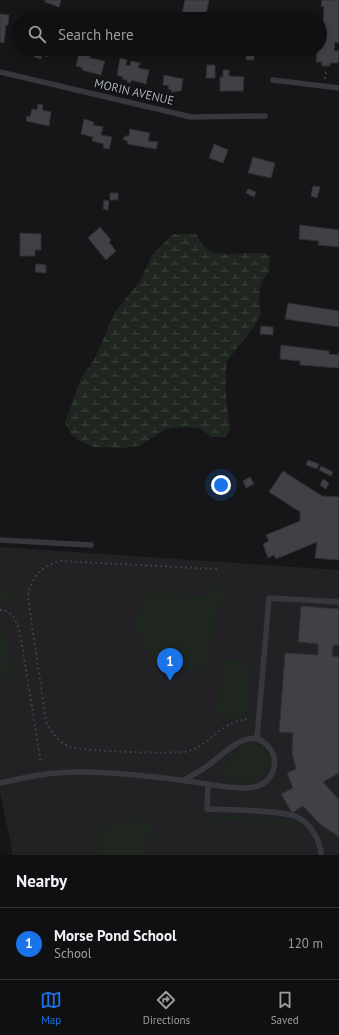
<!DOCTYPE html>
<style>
body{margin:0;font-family:"PT Sans",sans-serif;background:#19191b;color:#f1f3f6}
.you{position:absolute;left:221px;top:485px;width:14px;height:14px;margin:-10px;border:3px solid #fff;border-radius:50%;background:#1a73e8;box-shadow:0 0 0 6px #1a73e833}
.badge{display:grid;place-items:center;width:26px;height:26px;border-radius:50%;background:#1a73e8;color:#fff;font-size:13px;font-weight:700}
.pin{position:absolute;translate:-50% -33px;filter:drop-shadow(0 1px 2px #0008)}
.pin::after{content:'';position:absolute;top:21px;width:14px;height:12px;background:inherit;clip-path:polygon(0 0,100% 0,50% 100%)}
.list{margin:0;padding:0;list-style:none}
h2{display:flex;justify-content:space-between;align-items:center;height:52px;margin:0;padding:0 16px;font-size:17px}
h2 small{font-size:13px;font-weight:400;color:#9c9d9f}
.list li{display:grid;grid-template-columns:26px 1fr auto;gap:12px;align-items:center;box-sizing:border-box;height:72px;padding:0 16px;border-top:1px solid #303032}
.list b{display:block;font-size:15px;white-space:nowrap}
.list p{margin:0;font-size:13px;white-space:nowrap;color:#9c9d9f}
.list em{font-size:13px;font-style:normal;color:#9c9d9f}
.icon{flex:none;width:22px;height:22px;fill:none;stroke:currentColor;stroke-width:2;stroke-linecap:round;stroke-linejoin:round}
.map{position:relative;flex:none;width:339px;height:855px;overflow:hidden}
.search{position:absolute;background:#101012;box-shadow:0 2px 10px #0003;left:12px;right:12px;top:12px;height:44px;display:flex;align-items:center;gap:10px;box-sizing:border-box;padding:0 14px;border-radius:22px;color:#9c9d9f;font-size:15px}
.sheet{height:124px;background:#101012}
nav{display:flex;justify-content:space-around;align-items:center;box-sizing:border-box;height:56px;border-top:1px solid #303032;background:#101012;font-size:11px;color:#9c9d9f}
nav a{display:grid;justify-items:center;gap:2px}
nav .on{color:#1a73e8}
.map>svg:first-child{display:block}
.built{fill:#222225}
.green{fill:#1e261f}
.wetland{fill:url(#wetland-marsh)}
.building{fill:#404145;stroke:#303034}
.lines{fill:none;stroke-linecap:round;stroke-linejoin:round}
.path{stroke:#3d3f44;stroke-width:2;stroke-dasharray:2 3;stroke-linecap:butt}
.lane{stroke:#37383d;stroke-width:5.5}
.labels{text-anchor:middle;stroke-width:3.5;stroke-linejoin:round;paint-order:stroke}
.street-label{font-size:12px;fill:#a8adb8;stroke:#111113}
</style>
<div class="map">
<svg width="339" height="855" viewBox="0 0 339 855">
<defs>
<pattern id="wetland-marsh" width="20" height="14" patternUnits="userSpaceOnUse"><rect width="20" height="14" fill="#1e261f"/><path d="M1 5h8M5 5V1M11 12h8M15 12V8" fill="none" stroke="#3c433d"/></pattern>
</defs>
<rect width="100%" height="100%" fill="#161618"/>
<path class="built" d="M0,547L339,570V855H13L0,792Z"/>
<path class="green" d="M218,585L228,595L216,609L210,667C171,679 126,655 138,610C139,604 143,598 146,593L206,596Z
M-1 595a7 7 0 1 1 14 0a7 7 0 1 1-14 0Z
M3,622L13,674L0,677V623Z
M220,660L251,662L247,719L216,717Z
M247,744C280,743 277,786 240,782C233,781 229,780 224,774L223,768L241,747Z
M119,810L131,811L138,819H146L153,826L152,833L160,844L158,853L155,852V844L149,836L145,838L144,855H98C95,842 99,832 109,823L136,824L137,822L129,814H119Z
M219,815L291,820L299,824L306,835H298L296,825L220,820L219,829L217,830L214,826L215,816Z"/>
<path class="wetland" d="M173,234H196C199,239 203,246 207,249C223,261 261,246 270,257L269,272L262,281L260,288L259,300L261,314L253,328L227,361L225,386L230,430L225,437H211L199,428L182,427L166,429L139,446L122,448L94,447L83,443L72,435L65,423L81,378L94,360L115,312L139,282L153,254Z"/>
<path class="building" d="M45,0H61L59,7L45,2Z
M185,0H209L205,19H181Z
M322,0H339V43L335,42L334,51H339L338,63H330V66H322V62H316L317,49H321L320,25H323L324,7L321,6Z
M0,14L9,15L8,25H6L4,43L0,42Z
M31,49H49L47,57L42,55L41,59L34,57L35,54L30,52Z
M80,49L91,52L90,58L105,61L101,75L82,70L83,68L76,66Z
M246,51L254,52V60H246Z
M120,58L127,60L126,65L130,66L131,61L140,63L138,68L149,70L146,84L131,80V83L127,82V80L122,79L123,77L117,75Z
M207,65H215V78H206Z
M223,70H229V76L244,77L243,91H220V77H223Z
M164,75L183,79L181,91L171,92L172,90L168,89L169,86L163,85Z
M38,104L43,105L42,110L51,112L49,126L26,121L27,116L30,117L32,109L37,110Z
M84,119L94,122L93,125L103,127L101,135L112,137L109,149L103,148L104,144L92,141L93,137L81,134Z
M130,129L150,133L148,141L158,142L156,149L127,144L128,142L123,139L125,136H129Z
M214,144L228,150L223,163L209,158Z
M253,157L275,163L271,178L248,173Z
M313,186L320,187L317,198L311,196Z
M248,189L256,192L254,197L246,193Z
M110,193H118V200H110Z
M104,200L109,201L108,210L103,209Z
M300,225L339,230V247L318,245L319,241L299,239Z
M100,227L111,240L109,242L116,251L106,260L88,238Z
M20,233L41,234V250H35V256H20Z
M36,264L46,265V273L35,272Z
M288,303L339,311V327L285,319Z
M261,326L273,327V335L260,334Z
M281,345L329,351V354L338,355L339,352V368L300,365V361L280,359Z
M308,460L319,464L317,469L306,465Z
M321,466L333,472L331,476L319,470Z
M283,471L322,496L339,497V560L315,558L317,542L276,559L274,555L268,558L263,544L269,541L266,535L300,521V512L269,492Z
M250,477L254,484L246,488L243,481Z
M323,479L329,483L326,489L320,485Z
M301,606L339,609V645H333L332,656L339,657V773L323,782L339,800V837L320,824L303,806L292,813L281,794L293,788L287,773L296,769L292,753L293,733L279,732L285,653L318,655V644L298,642Z"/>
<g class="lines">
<path class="path" d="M325,79L326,70
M217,569L60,561C41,566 30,578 28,598L46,721C49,731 60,743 70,747C85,751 175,755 189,751C211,744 219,723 247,719
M0,610C14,611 16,621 20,633L41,763"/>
<path class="lane" d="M0,72L191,117L265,116
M273,80L339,88
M0,540L91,545
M257,739L269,598L339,602
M0,783C19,779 38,774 57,773C95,770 135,775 172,779C194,781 234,791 254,787C271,784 280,765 271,750C253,722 226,752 210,764C202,770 193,775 184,780
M208,784L207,809C225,810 284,810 297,817C310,823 321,841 321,855"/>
</g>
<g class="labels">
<g class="street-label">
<text transform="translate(134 92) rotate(13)" y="4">MORIN AVENUE</text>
</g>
</g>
</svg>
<div class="you"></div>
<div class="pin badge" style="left:170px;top:681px">1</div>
<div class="search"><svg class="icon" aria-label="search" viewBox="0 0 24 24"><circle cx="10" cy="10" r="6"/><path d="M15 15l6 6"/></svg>Search here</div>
</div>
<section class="sheet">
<h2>Nearby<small></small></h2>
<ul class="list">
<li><span class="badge">1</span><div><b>Morse Pond School</b><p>School</p></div><em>120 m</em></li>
</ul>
</section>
<nav>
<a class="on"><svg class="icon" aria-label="map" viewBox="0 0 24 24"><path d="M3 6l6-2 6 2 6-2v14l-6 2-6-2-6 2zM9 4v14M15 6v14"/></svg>Map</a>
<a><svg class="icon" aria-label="directions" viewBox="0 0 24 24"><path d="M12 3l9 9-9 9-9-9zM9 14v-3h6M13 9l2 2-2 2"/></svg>Directions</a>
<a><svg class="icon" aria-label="saved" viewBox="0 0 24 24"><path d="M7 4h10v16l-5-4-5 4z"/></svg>Saved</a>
</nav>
